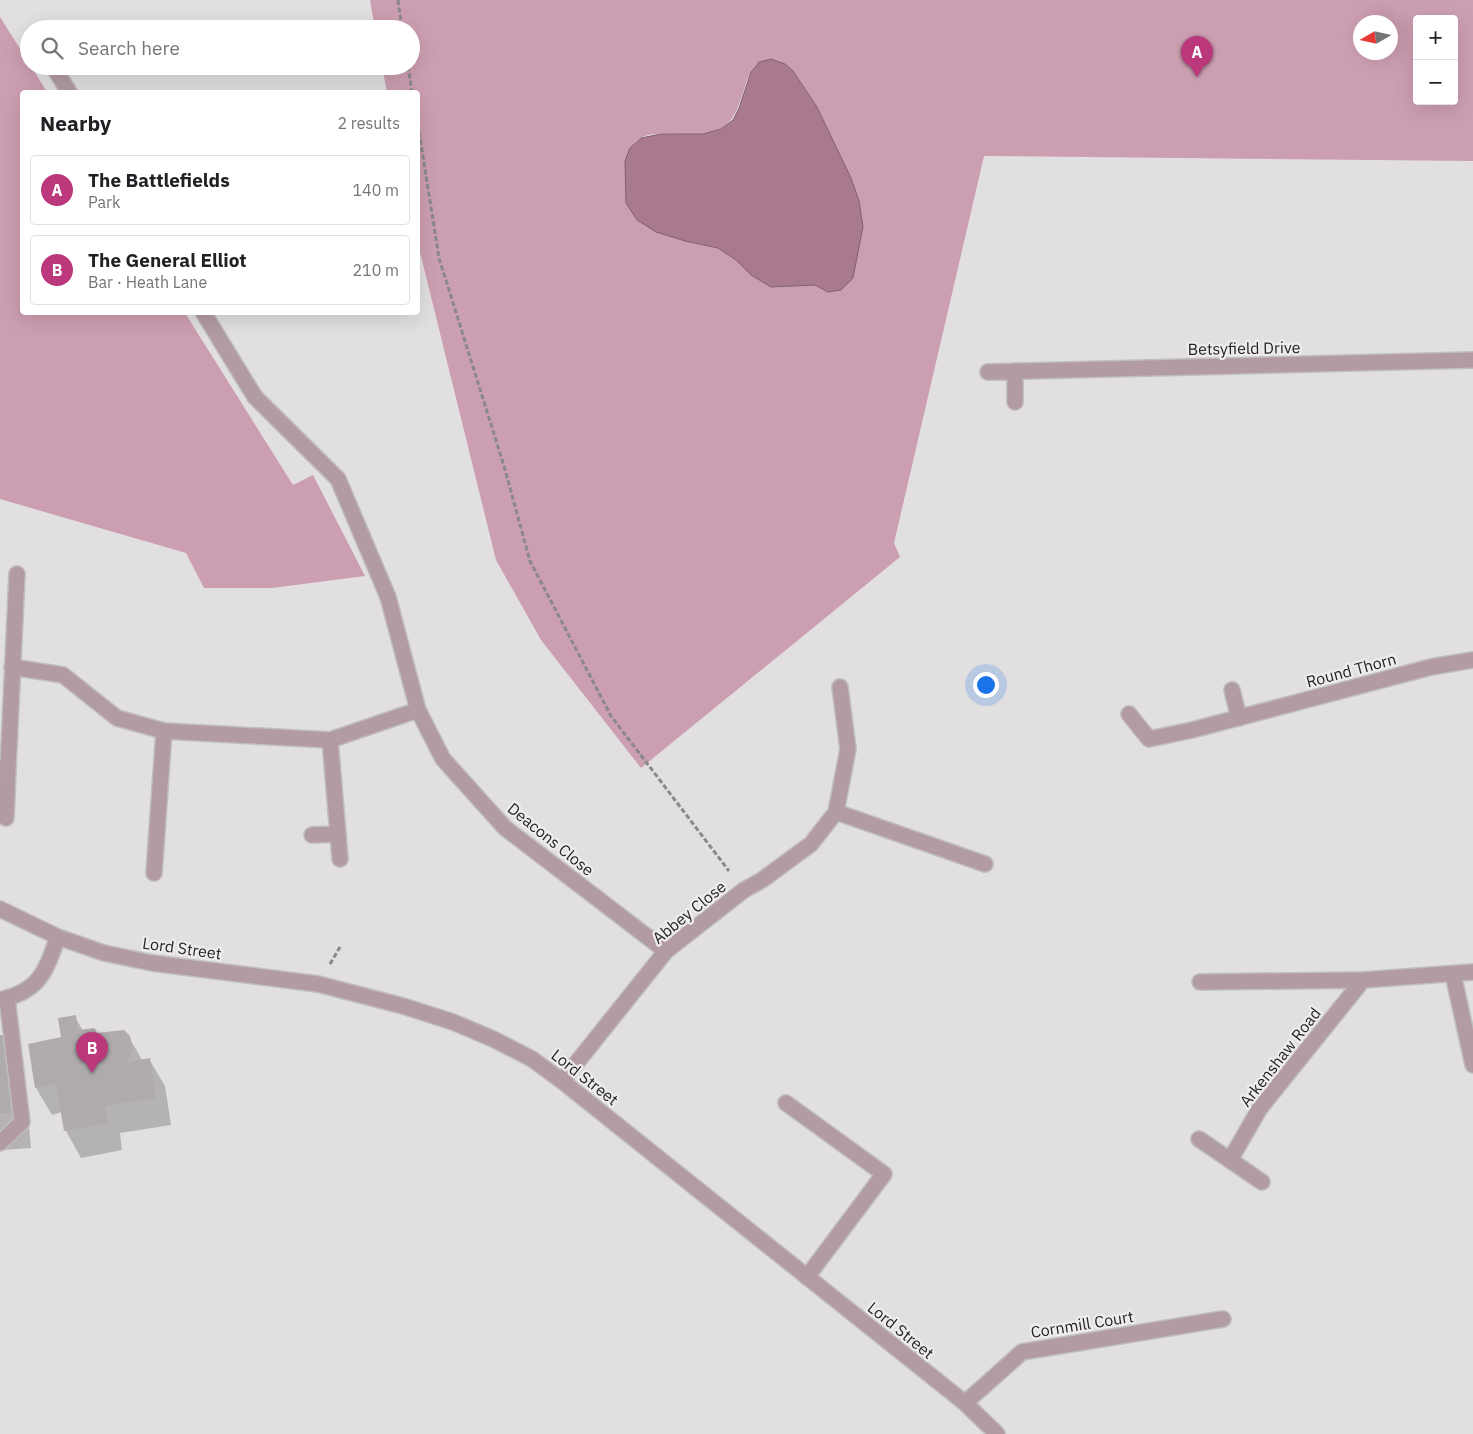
<!DOCTYPE html>
<meta charset="utf-8">
<style>
body{margin:0;font-family:"IBM Plex Sans",sans-serif;background:#f2f2f2;color:#202124}
.controls{position:absolute;right:15px;top:15px;display:grid;overflow:hidden;border-radius:5px;box-shadow:0 5px 20px #0002}
.controls button{width:45px;height:45px;display:grid;place-items:center;padding:0;border:0;border-bottom:1px solid #e0e0e0;background:#fff;color:#202124;font:25px sans-serif}
.compass{position:absolute;left:1353px;top:15px;width:45px;height:45px;border-radius:50%;background:#fff;box-shadow:0 5px 20px #0002;rotate:261deg}
.you{position:absolute;left:985px;top:684px;width:18px;height:18px;margin:-12px;border:4px solid #fff;border-radius:50%;background:#1a73e8;box-shadow:0 0 0 8px #1a73e833}
.badge{display:grid;place-items:center;width:32px;height:32px;border-radius:50%;background:#bb387d;color:#fff;font-size:16px;font-weight:700}
.pin{position:absolute;translate:-50% -41px;filter:drop-shadow(0 1px 2px #0008)}
.pin::after{content:'';position:absolute;top:26px;width:18px;height:15px;background:inherit;clip-path:polygon(0 0,100% 0,50% 100%)}
.list{margin:0;padding:0;list-style:none}
h2{display:flex;justify-content:space-between;align-items:center;height:65px;margin:0;padding:0 20px;font-size:21px}
h2 small{font-size:16px;font-weight:400;color:#757577}
.list li{display:grid;grid-template-columns:32px 1fr auto;gap:15px;align-items:center;box-sizing:border-box;height:70px;margin:0 10px 10px;padding:0 10px;border:1px solid #e0e0e0;border-radius:5px}
.list b{display:block;font-size:19px;white-space:nowrap}
.list p{margin:0;font-size:16px;white-space:nowrap;color:#757577}
.list em{font-size:16px;font-style:normal;color:#757577}
.icon{flex:none;width:28px;height:28px;fill:none;stroke:currentColor;stroke-width:2;stroke-linecap:round;stroke-linejoin:round}
.map{position:relative;flex:none;width:1473px;height:1434px;overflow:hidden}
.search{position:absolute;background:#fff;box-shadow:0 5px 20px #0002;left:20px;top:20px;width:400px;height:55px;display:flex;align-items:center;gap:12px;box-sizing:border-box;padding:0 18px;border-radius:28px;color:#757577;font-size:19px}
.panel{position:absolute;background:#fff;box-shadow:0 5px 20px #0002;left:20px;top:90px;width:400px;height:225px;border-radius:5px}
.map>svg:first-child{display:block}
.green{fill:#cc9eb1;fill-rule:evenodd}
.water{fill:#a97a8e;stroke:#81606e}
.shadow{fill:#0003}
.building{fill:#afabad}
.lines{fill:none;stroke-linecap:round;stroke-linejoin:round}
.service-casing{stroke:#c0bdbe;stroke-width:18}
.minor-casing{stroke:#c0bdbe;stroke-width:18}
.tertiary-casing{stroke:#c0bdbe;stroke-width:18}
.path{stroke:#8a8889;stroke-width:3;stroke-dasharray:5 2.5;stroke-linecap:butt}
.service{stroke:#b29ba4;stroke-width:15}
.minor{stroke:#b29ba4;stroke-width:15}
.tertiary{stroke:#b29ba4;stroke-width:15}
.labels{text-anchor:middle;stroke-width:4.5;stroke-linejoin:round;paint-order:stroke}
.street-label{font-size:16px;fill:#252424;stroke:#efeced}
</style>
<div class="map">
<svg width="1473" height="1434" viewBox="0 0 1473 1434">
<rect width="100%" height="100%" fill="#e2dfe0"/>
<path class="green" d="M370,0H1473V161L984,156L894,543L900,557L641,768L541,640L496,560L418,244V92H387L382,66H411V29H375ZM1417,19H1454V101H1417ZM1360,22H1390V52H1360ZM771,59L785,64L793,71L817,107L851,178L859,201L828,292L815,285L771,287L751,275L736,260L718,248L685,241L656,232L630,148C633,145 638,139 642,137C667,127 699,143 722,128C745,114 742,71 760,62C763,61 768,60 771,59Z
M0,17L29,63V66H31L47,92H22V312L185,313L293,485L313,475L365,576L272,588H204L186,553L0,499Z"/>
<path class="water" d="M771,59L785,64L793,71L817,107L851,178L859,201L863,227L853,278L841,290L828,292L815,285L771,287L751,275L736,260L718,248L685,241L656,232L637,220L626,203L625,161L630,148L641,138L661,134H703L721,129L733,120L739,108L751,72L759,62Z"/>
<path class="shadow" d="M75,1017L83,1031L95,1029L98,1034L129,1037L142,1060L149,1059L165,1086L171,1125L120,1133L122,1150L81,1158L66,1131L62,1112L52,1115L36,1088Z
M4,1036L24,1072L31,1148L3,1150L0,1144V1037Z"/>
<path class="building" d="M76,1015L78,1030L95,1028L96,1033L124,1030L130,1036L133,1051L127,1062L150,1058L156,1098L105,1106L108,1123L64,1131L56,1084L35,1088L28,1044L61,1037L58,1018Z
M0,1035H4L11,1113H0Z"/>
<g class="lines">
<g class="service-casing">
<path id="service" d="M53,66L69,92
M203,312L255,397L338,479L388,597
M0,1143L22,1122L7,998"/>
</g>
<g class="minor-casing">
<path id="minor" d="M1015,371V402
M988,372L1473,360
M388,597L418,710L443,759L505,828L666,951
M12,667L63,675L117,718L164,731L330,740L418,710
M1232,690L1239,718
M1129,714L1149,739L1192,730L1431,667L1473,660
M330,740L338,834
M0,768L8,769L17,574
M836,812L985,864
M6,818L8,769
M312,835L338,834L340,859
M154,873L164,731
M1453,974L1473,1065
M1200,982L1363,980L1473,972
M562,1081L666,951L744,890L762,880L811,844L836,812L848,749L840,687
M786,1103L884,1174L807,1277
M1199,1139L1262,1182
M1230,1160L1260,1108L1363,980
M965,1403L1022,1352L1223,1319"/>
</g>
<g class="tertiary-casing">
<path id="tertiary" d="M0,909L58,937L104,953L152,963L318,984L403,1006L453,1022L493,1039L532,1059L562,1081L965,1403L997,1434
M0,1000C40,991 45,972 58,937"/>
</g>
<path class="path" d="M398,0L402,29
M408,66L412,92
M418,125L439,258L504,466L530,561L611,716L729,871
M330,964L340,947"/>
<use href="#service" class="service"/>
<use href="#minor" class="minor"/>
<use href="#tertiary" class="tertiary"/>
</g>
<g class="labels">
<g class="street-label">
<text transform="translate(1244 348) rotate(-1)" y="6">Betsyfield Drive</text>
<text transform="translate(1351 670) rotate(-15)" y="6">Round Thorn</text>
<text transform="translate(551 839) rotate(39)" y="6">Deacons Close</text>
<text transform="translate(689 912) rotate(-39)" y="6">Abbey Close</text>
<text transform="translate(182 948) rotate(8)" y="6">Lord Street</text>
<text transform="translate(1280 1057) rotate(-52)" y="6">Arkenshaw Road</text>
<text transform="translate(585 1077) rotate(38)" y="6">Lord Street</text>
<text transform="translate(1082 1324) rotate(-9)" y="6">Cornmill Court</text>
<text transform="translate(901 1330) rotate(39)" y="6">Lord Street</text>
</g>
</g>
</svg>
<div class="controls">
<button>+</button>
<button>−</button>
</div>
<svg class="compass" viewBox="-18 -18 36 36"><path d="M0-13l5 13h-10z" fill="#e53935"/><path d="M0 13l5-13h-10z" fill="#757577"/></svg>
<div class="you"></div>
<div class="pin badge" style="left:1197px;top:77px">A</div>
<div class="pin badge" style="left:92px;top:1073px">B</div>
<div class="search"><svg class="icon" aria-label="search" viewBox="0 0 24 24"><circle cx="10" cy="10" r="6"/><path d="M15 15l6 6"/></svg>Search here</div>
<section class="panel">
<h2>Nearby<small>2 results</small></h2>
<ul class="list">
<li><span class="badge">A</span><div><b>The Battlefields</b><p>Park</p></div><em>140 m</em></li>
<li><span class="badge">B</span><div><b>The General Elliot</b><p>Bar · Heath Lane</p></div><em>210 m</em></li>
</ul>
</section>
</div>
